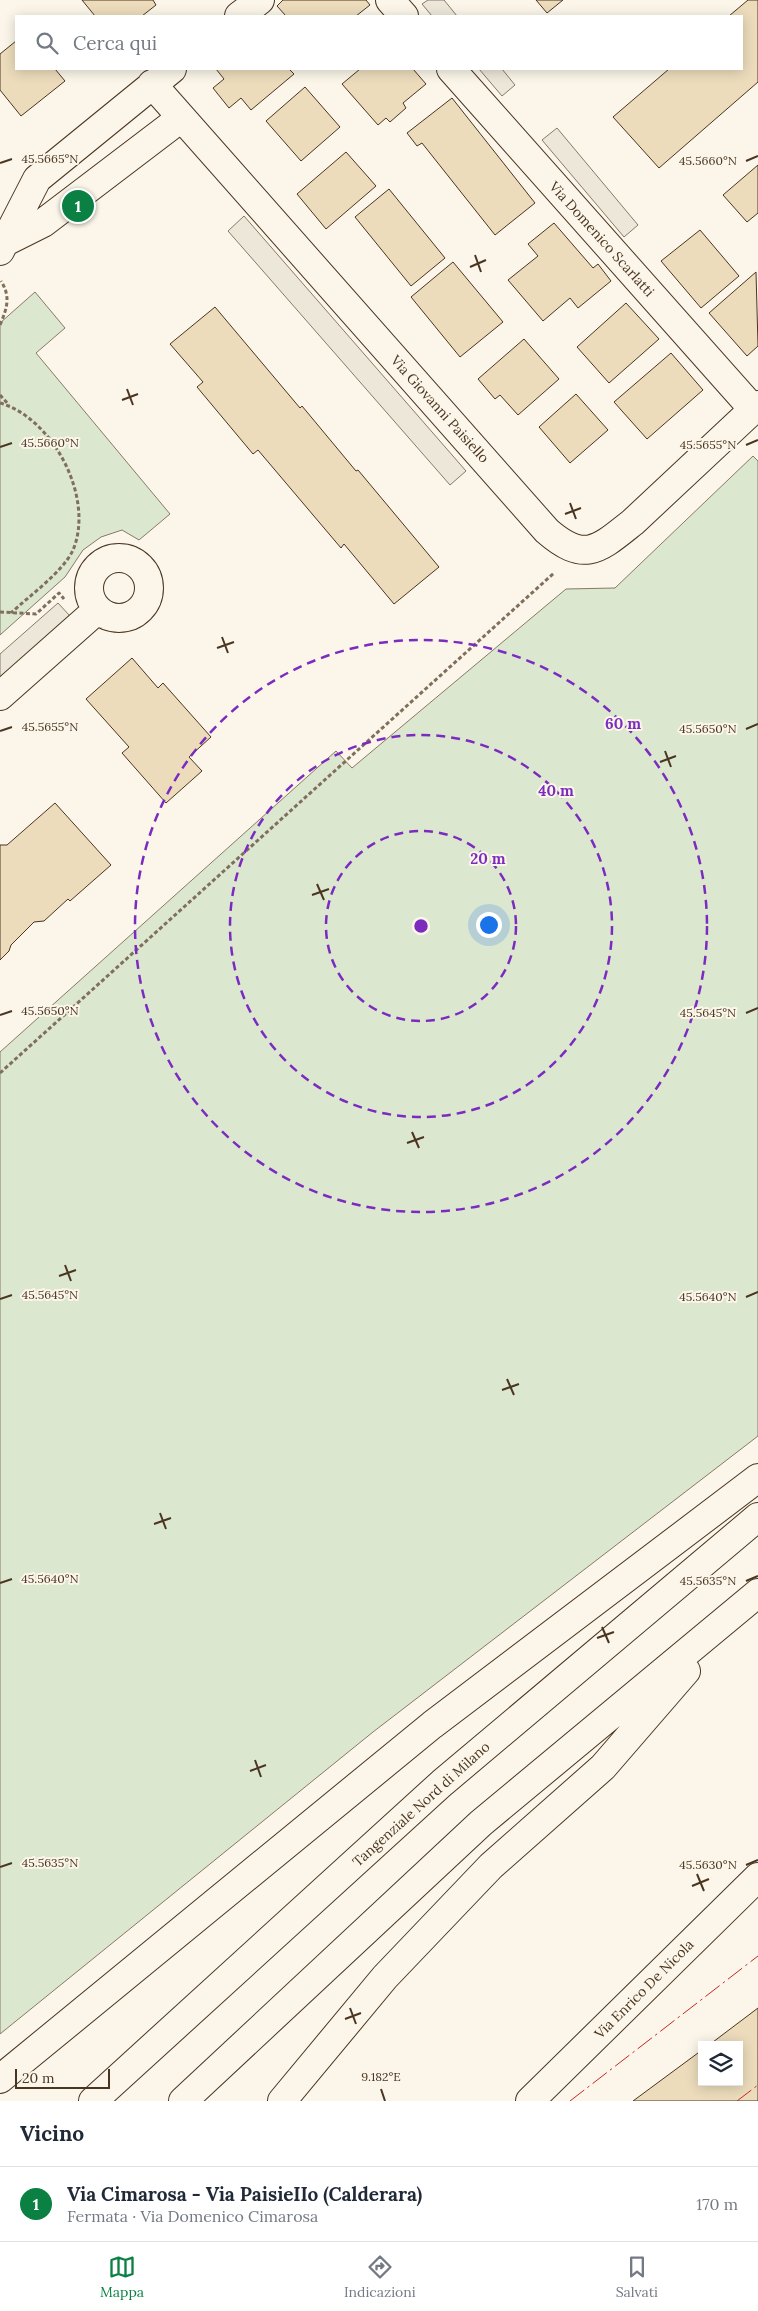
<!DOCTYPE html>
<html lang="it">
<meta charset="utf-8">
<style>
body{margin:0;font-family:Lora,serif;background:#f2f2f3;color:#1f2937}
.controls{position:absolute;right:15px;bottom:15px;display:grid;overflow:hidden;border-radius:0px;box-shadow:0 2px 12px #0003}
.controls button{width:45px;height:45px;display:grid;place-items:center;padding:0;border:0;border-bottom:1px solid #e0e1e3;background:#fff;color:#1f2937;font:25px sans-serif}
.scale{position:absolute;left:15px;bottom:12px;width:95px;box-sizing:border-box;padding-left:5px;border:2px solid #4a3520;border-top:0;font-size:14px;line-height:18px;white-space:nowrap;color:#4a3520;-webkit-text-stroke:4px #fbf6e9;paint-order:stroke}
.you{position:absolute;left:488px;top:924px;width:18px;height:18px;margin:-12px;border:4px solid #fff;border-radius:50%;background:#1a73e8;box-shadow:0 0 0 8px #1a73e833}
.badge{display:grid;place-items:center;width:32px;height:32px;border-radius:50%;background:#0b8043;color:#fff;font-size:16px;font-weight:700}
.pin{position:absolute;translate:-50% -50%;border:2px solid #fff;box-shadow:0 1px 5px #0006}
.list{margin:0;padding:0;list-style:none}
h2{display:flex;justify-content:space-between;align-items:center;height:65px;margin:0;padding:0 20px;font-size:21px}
h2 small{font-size:16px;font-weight:400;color:#747a83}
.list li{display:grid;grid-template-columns:32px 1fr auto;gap:15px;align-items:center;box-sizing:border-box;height:75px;padding:0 20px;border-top:1px solid #e0e1e3}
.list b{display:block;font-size:19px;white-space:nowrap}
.list p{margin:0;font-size:16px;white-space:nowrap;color:#747a83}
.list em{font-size:16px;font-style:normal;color:#747a83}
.icon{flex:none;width:28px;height:28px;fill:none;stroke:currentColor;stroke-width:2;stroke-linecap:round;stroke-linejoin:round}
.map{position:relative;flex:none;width:758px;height:2101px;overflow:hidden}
.search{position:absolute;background:#fff;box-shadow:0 2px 12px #0003;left:15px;right:15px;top:15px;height:55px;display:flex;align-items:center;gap:12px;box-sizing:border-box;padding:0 18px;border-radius:0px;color:#747a83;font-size:19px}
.sheet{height:140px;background:#fff}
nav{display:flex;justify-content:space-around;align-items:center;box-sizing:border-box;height:70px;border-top:1px solid #e0e1e3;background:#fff;font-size:14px;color:#747a83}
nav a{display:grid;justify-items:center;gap:2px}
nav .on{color:#0b8043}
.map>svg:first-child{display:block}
.green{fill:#dce7d0;stroke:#887966}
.parking{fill:#ede7d9;stroke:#887966}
.building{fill:#ecdcbc;stroke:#4a3520}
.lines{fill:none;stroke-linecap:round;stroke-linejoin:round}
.minor-casing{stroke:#4a3520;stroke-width:30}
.highway-casing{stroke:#4a3520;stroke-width:30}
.path{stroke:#7f6f5c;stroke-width:3;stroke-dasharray:4 2.5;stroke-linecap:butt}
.minor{stroke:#fbf6e9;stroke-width:28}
.highway{stroke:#fbf6e9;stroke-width:28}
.power{stroke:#c62828;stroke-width:1;stroke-dasharray:18 4 2.5 4;stroke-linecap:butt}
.ticks{fill:none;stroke:#4a3520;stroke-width:2}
.ring{fill:none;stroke:#7b2cbf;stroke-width:2.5;stroke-dasharray:9 6}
.labels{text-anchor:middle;stroke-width:4;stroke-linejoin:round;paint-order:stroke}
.street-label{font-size:14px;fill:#4a3520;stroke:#fbf6e9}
.ticks-label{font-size:12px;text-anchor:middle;fill:#4a3520;stroke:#fbf6e9;stroke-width:4;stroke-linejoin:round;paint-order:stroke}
.centre{fill:#7b2cbf;stroke:#fbf6e9;stroke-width:2.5}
.ring-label{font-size:15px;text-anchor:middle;font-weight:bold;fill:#7b2cbf;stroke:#fbf6e9;stroke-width:4;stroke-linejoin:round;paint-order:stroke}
</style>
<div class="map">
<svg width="758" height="2101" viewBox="0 0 758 2101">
<rect width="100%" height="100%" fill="#fbf6e9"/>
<path class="green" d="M35,292L65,328L36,353L170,514L139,540L122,530L101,537L83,550L65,577L0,635V323Z
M753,456L758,461V1436L373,1732L0,2034V1052L336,751L352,768L566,589L615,588Z"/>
<path class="parking" d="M428,0H444L457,16H432L422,4Z
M479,69H502L515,85L502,96Z
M557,128L638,225L624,237L542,140Z
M244,216L466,471L450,485L228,231Z
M58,603L70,616L0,678V654Z"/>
<path class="building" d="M82,0H153L156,5L142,16H95Z
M283,0H366L370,5L356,16H286L277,6Z
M536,0H563L547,13Z
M748,0H758V82L659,168L613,117L669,69H742V16H729Z
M16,41V69H55L65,81L21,116L0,90V54Z
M216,69H289L294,74L251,110L241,98L229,108L213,88L224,79Z
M360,69H413L426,84L403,103L406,108L390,122L386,118L378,125L342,84Z
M305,87L340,127L301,161L266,121Z
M452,98L535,203L495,235L422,143L417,146L407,133Z
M346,152L376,186L326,229L297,194Z
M758,165V213L747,222L723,195Z
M389,189L445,258L411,286L355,217Z
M554,223L593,268L598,264L611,281L578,308L570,298L543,321L508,280L538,256L528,244Z
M700,230L739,276L701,308L661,261Z
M453,262L503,322L460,357L411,297Z
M756,272L758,346L747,356L709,313Z
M626,303L659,339L609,383L577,347Z
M215,307L300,408L302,406L356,471L358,470L439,567L394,604L344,544L341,548L258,450L253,454L197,387L203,382L170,344Z
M524,339L559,379L518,415L500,395L495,399L478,379Z
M671,353L703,390L647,439L614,402Z
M576,394L608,430L570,463L539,427Z
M132,658L158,688L163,683L211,737L189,757L202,771L166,803L122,753L129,747L86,699Z
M55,803L111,865L70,901L68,899L44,921L34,922L11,945L9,951L0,960V845H7Z
M758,2008V2101H633L702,2050V2082H739V2045H709Z"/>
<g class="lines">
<g class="minor-casing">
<path id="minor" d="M390,0L404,16
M239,16L260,0
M451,69L753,409
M152,84L547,531C585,564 599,549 633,522L758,405
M5,242L43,223L181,118
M0,251L37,179L172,69
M89 588a30 30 0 1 1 60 0a30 30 0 1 1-60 0Z
M0,696L96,611L103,614
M530,2101L758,1877"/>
</g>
<g class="highway-casing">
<path id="highway" d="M0,2079L432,1725L758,1478
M93,2101L442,1783L758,1517
M183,2101L481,1823L758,1593
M282,2101L385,1977L491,1866L603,1767L686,1671"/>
</g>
<path class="path" d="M0,325C7,308 11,297 1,281
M0,395L9,405
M0,403C53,418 95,498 73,550C63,572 29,596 11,613
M0,612L36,614L59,593L64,599
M0,1073L554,573"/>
<use href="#minor" class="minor"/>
<use href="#highway" class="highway"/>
<path class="power" d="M570,2101L758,1956
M737,2101L758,2085"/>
</g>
<path class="ticks" d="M746,161L758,156M0,163L12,159M475,255L481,272M470,267L486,260M127,389L133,405M122,400L138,394M746,445L758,440M0,447L12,443M570,503L576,519M565,514L581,508M222,637L228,653M217,648L234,642M746,729L758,724M0,731L12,727M665,751L671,767M660,762L676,756M317,884L324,900M312,895L329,889M746,1013L758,1008M0,1015L12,1011M412,1132L419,1148M407,1143L424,1137M65,1265L71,1281M59,1276L76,1270M746,1297L758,1292M0,1299L12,1295M507,1379L514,1395M502,1390L519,1384M160,1513L166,1529M154,1524L171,1518M746,1581L758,1576M0,1583L12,1579M602,1627L609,1643M597,1638L614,1632M255,1760L261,1777M250,1771L266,1765M746,1865L758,1860M0,1867L12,1863M697,1874L704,1891M692,1886L709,1879M350,2008L356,2024M345,2019L361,2013M381,2089L385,2101"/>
<g class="ring">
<circle cx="421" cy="926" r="95"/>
<circle cx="421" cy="926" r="191"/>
<circle cx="421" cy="926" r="286"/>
</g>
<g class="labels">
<g class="street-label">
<text transform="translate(602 239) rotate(48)" y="5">Via Domenico Scarlatti</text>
<text transform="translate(440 409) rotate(48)" y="5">Via Giovanni Paisiello</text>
<text transform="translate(421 1804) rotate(-42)" y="5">Tangenziale Nord di Milano</text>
<text transform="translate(644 1989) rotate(-45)" y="5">Via Enrico De Nicola</text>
</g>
</g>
<g class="ticks-label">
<text x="50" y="163">45.5665°N</text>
<text x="708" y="165">45.5660°N</text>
<text x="50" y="447">45.5660°N</text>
<text x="708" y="449">45.5655°N</text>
<text x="50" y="731">45.5655°N</text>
<text x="708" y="733">45.5650°N</text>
<text x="50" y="1015">45.5650°N</text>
<text x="708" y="1017">45.5645°N</text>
<text x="50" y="1299">45.5645°N</text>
<text x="708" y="1301">45.5640°N</text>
<text x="50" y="1583">45.5640°N</text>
<text x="708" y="1585">45.5635°N</text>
<text x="50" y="1867">45.5635°N</text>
<text x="708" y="1869">45.5630°N</text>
<text x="381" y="2081">9.182°E</text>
</g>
<circle cx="421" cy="926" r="8" class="centre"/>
<g class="ring-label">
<text x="623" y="729">60 m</text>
<text x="556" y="796">40 m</text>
<text x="488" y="864">20 m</text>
</g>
</svg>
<div class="controls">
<button><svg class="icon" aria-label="layers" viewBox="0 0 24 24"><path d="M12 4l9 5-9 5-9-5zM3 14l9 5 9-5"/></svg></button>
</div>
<div class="scale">20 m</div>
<div class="you"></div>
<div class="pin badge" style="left:78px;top:206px">1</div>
<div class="search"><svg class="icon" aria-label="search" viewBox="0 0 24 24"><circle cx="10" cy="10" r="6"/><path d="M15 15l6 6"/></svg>Cerca qui</div>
</div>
<section class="sheet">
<h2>Vicino<small></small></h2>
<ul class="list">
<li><span class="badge">1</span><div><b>Via Cimarosa - Via PaisieIIo (Calderara)</b><p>Fermata · Via Domenico Cimarosa</p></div><em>170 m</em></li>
</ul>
</section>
<nav>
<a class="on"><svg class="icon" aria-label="map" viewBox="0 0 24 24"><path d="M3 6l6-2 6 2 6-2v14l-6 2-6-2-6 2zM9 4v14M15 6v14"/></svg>Mappa</a>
<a><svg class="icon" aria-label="directions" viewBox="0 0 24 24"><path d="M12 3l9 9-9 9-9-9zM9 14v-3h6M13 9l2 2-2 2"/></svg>Indicazioni</a>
<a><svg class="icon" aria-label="saved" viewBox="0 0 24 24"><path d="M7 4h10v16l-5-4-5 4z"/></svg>Salvati</a>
</nav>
